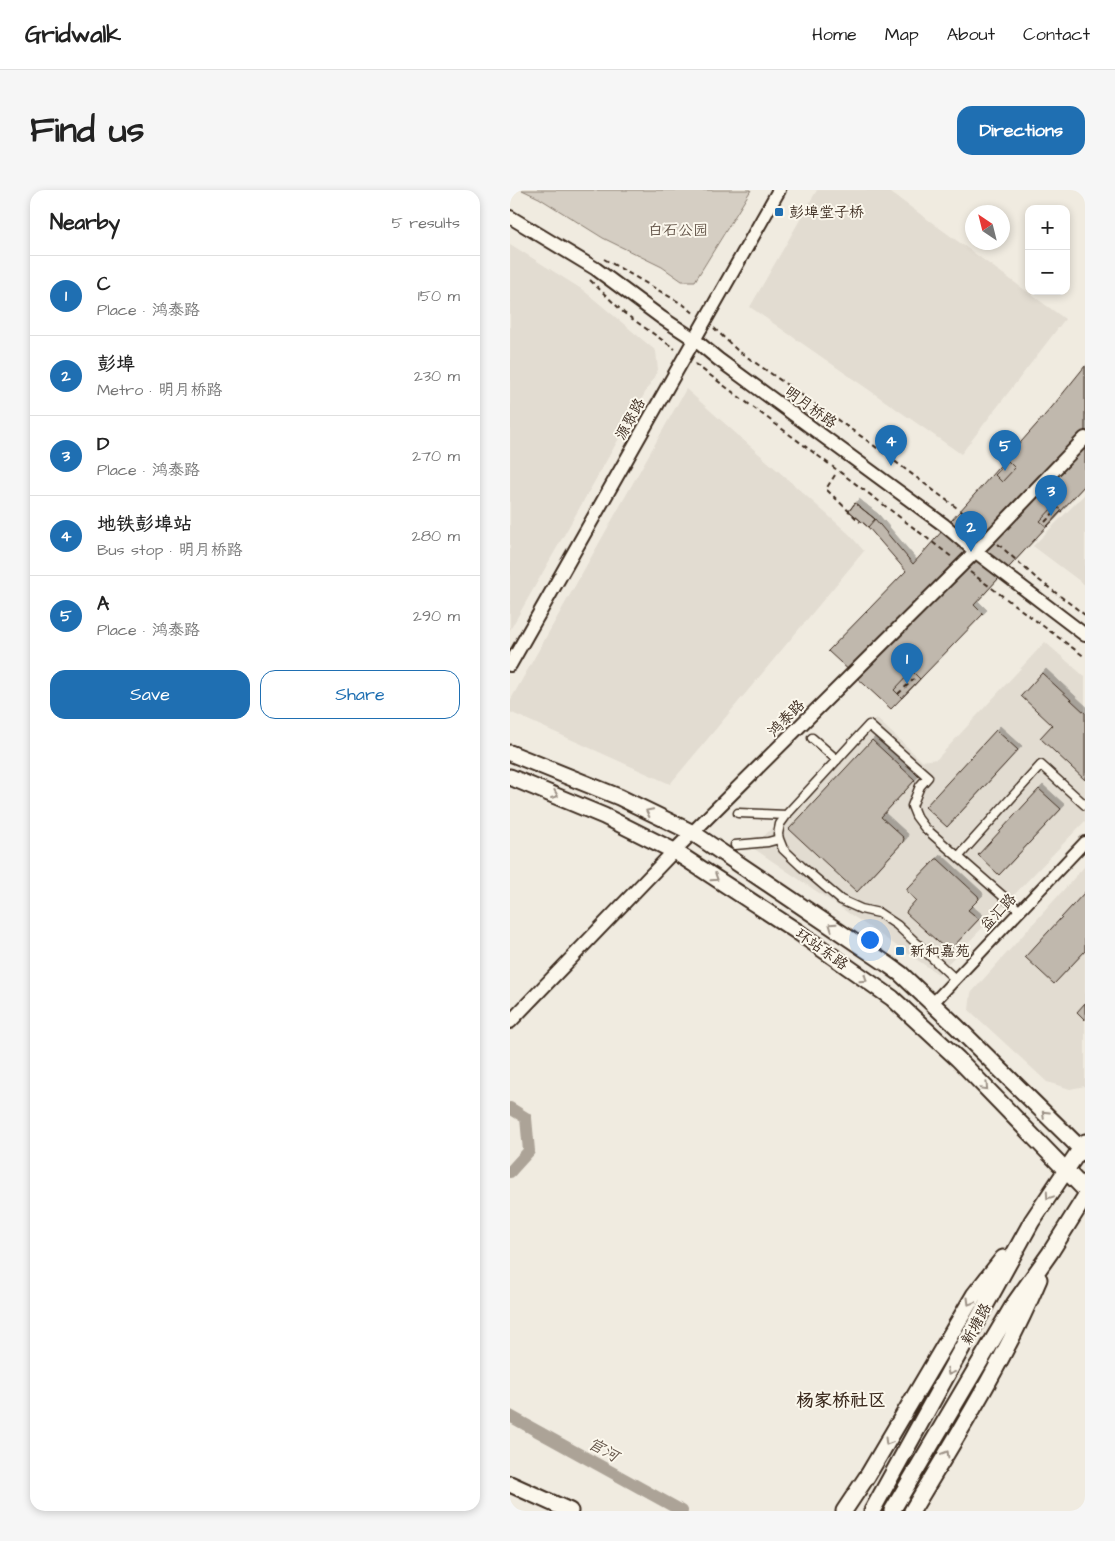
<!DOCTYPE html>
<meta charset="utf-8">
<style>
body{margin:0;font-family:"Architects Daughter","LXGW WenKai TC",sans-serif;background:#f6f6f6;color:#222}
.controls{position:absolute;right:15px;top:15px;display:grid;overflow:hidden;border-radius:10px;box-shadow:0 2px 8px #0003}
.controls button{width:45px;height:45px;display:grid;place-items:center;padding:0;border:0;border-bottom:1px solid #e0e0e0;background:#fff;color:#222;font:25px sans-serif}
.compass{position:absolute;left:455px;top:15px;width:45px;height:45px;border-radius:50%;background:#fff;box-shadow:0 2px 8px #0003;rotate:325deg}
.you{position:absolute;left:359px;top:749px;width:18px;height:18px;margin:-12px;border:4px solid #fff;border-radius:50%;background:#1a73e8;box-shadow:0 0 0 8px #1a73e833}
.badge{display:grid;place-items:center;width:32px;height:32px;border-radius:50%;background:#1f6fb2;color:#fff;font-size:16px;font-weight:700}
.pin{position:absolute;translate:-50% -41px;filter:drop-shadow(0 1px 2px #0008)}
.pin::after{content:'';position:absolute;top:26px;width:18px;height:15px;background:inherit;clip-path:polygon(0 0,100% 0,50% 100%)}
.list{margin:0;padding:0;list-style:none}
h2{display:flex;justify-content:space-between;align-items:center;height:65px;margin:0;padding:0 20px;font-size:21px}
h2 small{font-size:16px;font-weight:400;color:#767676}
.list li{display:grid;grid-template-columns:32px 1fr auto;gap:15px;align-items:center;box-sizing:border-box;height:80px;padding:0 20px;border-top:1px solid #e0e0e0}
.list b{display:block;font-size:19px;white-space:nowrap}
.list p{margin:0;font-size:16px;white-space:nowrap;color:#767676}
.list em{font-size:16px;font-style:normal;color:#767676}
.actions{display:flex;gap:10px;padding:15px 20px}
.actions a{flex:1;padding:11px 0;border:1px solid #1f6fb2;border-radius:15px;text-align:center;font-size:18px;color:#1f6fb2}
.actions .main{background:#1f6fb2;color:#fff}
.map{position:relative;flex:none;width:575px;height:1321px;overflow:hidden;border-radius:15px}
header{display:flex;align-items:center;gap:30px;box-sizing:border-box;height:70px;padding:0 25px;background:#fff;border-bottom:1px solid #e0e0e0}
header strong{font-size:24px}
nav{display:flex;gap:28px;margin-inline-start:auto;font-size:18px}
.intro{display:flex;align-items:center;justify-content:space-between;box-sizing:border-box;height:120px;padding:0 30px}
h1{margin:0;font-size:35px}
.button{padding:12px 22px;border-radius:15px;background:#1f6fb2;color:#fff;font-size:18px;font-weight:700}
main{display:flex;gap:30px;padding:0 30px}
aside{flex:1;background:#fff;border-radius:15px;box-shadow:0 2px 8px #0003}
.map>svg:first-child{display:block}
.built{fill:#e2dcd1}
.green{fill:#d5cec3;stroke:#887c70}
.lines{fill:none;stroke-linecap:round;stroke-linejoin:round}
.canal{stroke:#aca397;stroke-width:12}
.building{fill:#c0b8ad;stroke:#3b2a1e;filter:url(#shadow)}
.pedestrian-casing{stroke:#3b2a1e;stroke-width:11}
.minor-casing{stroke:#3b2a1e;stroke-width:14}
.tertiary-casing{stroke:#3b2a1e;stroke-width:16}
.secondary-casing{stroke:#3b2a1e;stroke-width:19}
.path{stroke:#3b2a1e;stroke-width:2;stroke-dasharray:5 4;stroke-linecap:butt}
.pedestrian{stroke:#fbf7ec;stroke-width:8}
.minor{stroke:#fbf7ec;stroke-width:10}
.tertiary{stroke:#fbf7ec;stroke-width:12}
.secondary{stroke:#fbf7ec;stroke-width:15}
.oneway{stroke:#9b9085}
.poi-dot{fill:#1f6fb2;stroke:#fbf7ec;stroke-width:2}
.labels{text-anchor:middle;stroke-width:4;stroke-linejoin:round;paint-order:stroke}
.poi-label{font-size:15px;fill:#3b2a1e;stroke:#fbf7ec;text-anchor:start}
.park-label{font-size:15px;fill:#625347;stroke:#fbf7ec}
.street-label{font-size:15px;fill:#3b2a1e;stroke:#fbf7ec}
.water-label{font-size:16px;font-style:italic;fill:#635448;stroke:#fbf7ec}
.quarter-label{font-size:18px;font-weight:bold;fill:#3b2a1e;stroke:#fbf7ec}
</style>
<header>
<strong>Gridwalk</strong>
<nav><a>Home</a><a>Map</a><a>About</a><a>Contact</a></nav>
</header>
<div class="intro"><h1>Find us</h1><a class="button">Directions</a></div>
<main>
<aside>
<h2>Nearby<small>5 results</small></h2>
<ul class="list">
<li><span class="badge">1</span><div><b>C</b><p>Place · 鸿泰路</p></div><em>150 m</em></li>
<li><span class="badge">2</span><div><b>彭埠</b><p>Metro · 明月桥路</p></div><em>230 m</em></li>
<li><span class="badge">3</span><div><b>D</b><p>Place · 鸿泰路</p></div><em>270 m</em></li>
<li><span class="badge">4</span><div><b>地铁彭埠站</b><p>Bus stop · 明月桥路</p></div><em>280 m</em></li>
<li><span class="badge">5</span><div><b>A</b><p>Place · 鸿泰路</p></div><em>290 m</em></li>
</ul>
<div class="actions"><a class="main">Save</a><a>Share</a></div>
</aside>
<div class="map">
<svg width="575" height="1321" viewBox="0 0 575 1321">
<defs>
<filter id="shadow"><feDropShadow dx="4" dy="-4" stdDeviation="0" flood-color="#0004"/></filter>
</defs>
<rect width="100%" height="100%" fill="#f0ebe0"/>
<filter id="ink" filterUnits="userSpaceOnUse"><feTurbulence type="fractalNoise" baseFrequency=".02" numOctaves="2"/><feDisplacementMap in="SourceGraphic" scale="10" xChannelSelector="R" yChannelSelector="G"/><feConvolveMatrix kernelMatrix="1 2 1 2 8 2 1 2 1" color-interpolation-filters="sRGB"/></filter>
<g filter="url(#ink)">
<path class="built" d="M307,0H377L555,129L451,264L240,117Z
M0,54L73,100L146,161L148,180L0,440Z
M176,199L339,344L354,361L160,594L0,522V511Z
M575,304V395L523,356Z
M535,452L575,487V631L428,784L243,658L366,528L412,571L427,569Z
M575,676V896L560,899L537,892L459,820L461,803Z"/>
<path class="green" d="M12,0H241L185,91H172L152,77L93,48L29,8Z"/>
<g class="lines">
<path class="canal" d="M0,918L16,928L19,961L0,982
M0,1226L172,1321"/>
</g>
<path class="building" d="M575,176V295L464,415L473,424L381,519L318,461L396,381L358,337L339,321L345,313L365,329L403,374L542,217Z
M498,271L505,278L492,292L485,285Z
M345,313L365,329L358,337L339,321Z
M545,315L552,321L537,337L530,331Z
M402,481L410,489L392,508L384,500Z
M532,483L575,523V590L530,548L542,535L511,506Z
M486,540L508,560L437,637L415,617Z
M362,550L405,590L371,627L394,648L393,652L347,702L279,639Z
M529,599L551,619L489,685L468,665Z
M426,669H428L468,706L469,709L458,720L469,729L440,760H437L396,723L397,720L406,710L397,702V699Z
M575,702V761L544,794L515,767Z
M575,813V830L567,822Z"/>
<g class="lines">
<g class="pedestrian-casing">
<path id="pedestrian" d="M302,548L327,570
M228,623L277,625
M225,655L258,652L269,649
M448,667L531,575L575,615
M445,789L387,735L369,723L351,719L331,710L291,676L273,659L269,649L268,644L270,634L278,623L359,535L418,587L410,596L402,616L406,626L415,638L510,721"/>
</g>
<g class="minor-casing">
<path id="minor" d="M422,814L575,652"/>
</g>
<g class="tertiary-casing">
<path id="tertiary" d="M0,27L86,79L152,128L184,149L208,169L434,335L466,362L575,445
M0,475L269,0
M0,832L164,661L480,347L575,248"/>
</g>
<g class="secondary-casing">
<path id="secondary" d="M0,563L109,607L183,643L380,776L391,784L446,836L575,963
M0,587L94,626L164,661L288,742L382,808L448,869L575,1000
M0,1294L60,1321
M334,1321L358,1285L464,1105L493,1068
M362,1321L522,1031L575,952
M382,1321L504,1114L540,1063L575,1007
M402,1321C447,1246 495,1170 529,1089"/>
</g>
<path class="path" d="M94,69L174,115L186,125
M80,90L114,123L165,159
M204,138L227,160L355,249L451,321L471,340
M185,174L370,312L443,368
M325,285L316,299L350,332
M535,332L548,318
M488,354L525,387L575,425
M460,382L575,467
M388,504L404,489"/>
<use href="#pedestrian" class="pedestrian"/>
<use href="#minor" class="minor"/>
<use href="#tertiary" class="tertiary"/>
<use href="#secondary" class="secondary"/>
</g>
<defs><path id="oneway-chevron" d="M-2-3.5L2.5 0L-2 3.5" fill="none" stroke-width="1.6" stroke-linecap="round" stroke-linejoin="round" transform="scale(1.25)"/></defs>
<g class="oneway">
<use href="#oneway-chevron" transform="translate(45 605) rotate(23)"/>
<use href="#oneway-chevron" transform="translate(139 622) rotate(-154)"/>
<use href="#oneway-chevron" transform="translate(205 688) rotate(33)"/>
<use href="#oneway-chevron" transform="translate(322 736) rotate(-145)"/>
<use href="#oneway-chevron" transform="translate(354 789) rotate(35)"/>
<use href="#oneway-chevron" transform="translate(475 897) rotate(46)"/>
<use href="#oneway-chevron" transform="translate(535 924) rotate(-136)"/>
<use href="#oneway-chevron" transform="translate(539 1006) rotate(124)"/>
<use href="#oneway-chevron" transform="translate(460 1112) rotate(121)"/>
<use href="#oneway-chevron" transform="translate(440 1182) rotate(119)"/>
<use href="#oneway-chevron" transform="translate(378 1252) rotate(121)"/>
<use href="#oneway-chevron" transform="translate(436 1264) rotate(-59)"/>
</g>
</g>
<g class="poi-dot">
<rect x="264" y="17" width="10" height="10" rx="2.5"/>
<rect x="385" y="756" width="10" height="10" rx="2.5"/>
</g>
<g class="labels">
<g class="poi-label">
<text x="279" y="27">彭埠堂子桥</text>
<text x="400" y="766">新和嘉苑</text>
</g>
<g class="park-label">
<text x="168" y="45">白石公园</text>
</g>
<g class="street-label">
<text transform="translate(301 217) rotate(36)" y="5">明月桥路</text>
<text transform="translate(120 229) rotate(-61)" y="5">源聚路</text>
<text transform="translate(276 528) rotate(-45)" y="5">鸿泰路</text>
<text transform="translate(488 722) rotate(-47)" y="5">益汇路</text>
<text transform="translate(312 759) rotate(35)" y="5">环站东路</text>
<text transform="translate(466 1134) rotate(-61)" y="5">新塘路</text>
</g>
<g class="water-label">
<text transform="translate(94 1259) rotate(29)" y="6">官河</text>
</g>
<g class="quarter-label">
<text x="331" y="1216">杨家桥社区</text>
</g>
</g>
</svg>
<div class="controls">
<button>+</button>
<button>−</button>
</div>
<svg class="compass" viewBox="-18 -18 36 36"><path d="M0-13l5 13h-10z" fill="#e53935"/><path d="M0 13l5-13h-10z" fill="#767676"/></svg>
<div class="you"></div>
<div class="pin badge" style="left:397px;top:494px">1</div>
<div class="pin badge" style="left:461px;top:362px">2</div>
<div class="pin badge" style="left:541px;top:326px">3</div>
<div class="pin badge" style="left:381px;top:276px">4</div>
<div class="pin badge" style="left:495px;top:281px">5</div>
</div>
</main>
